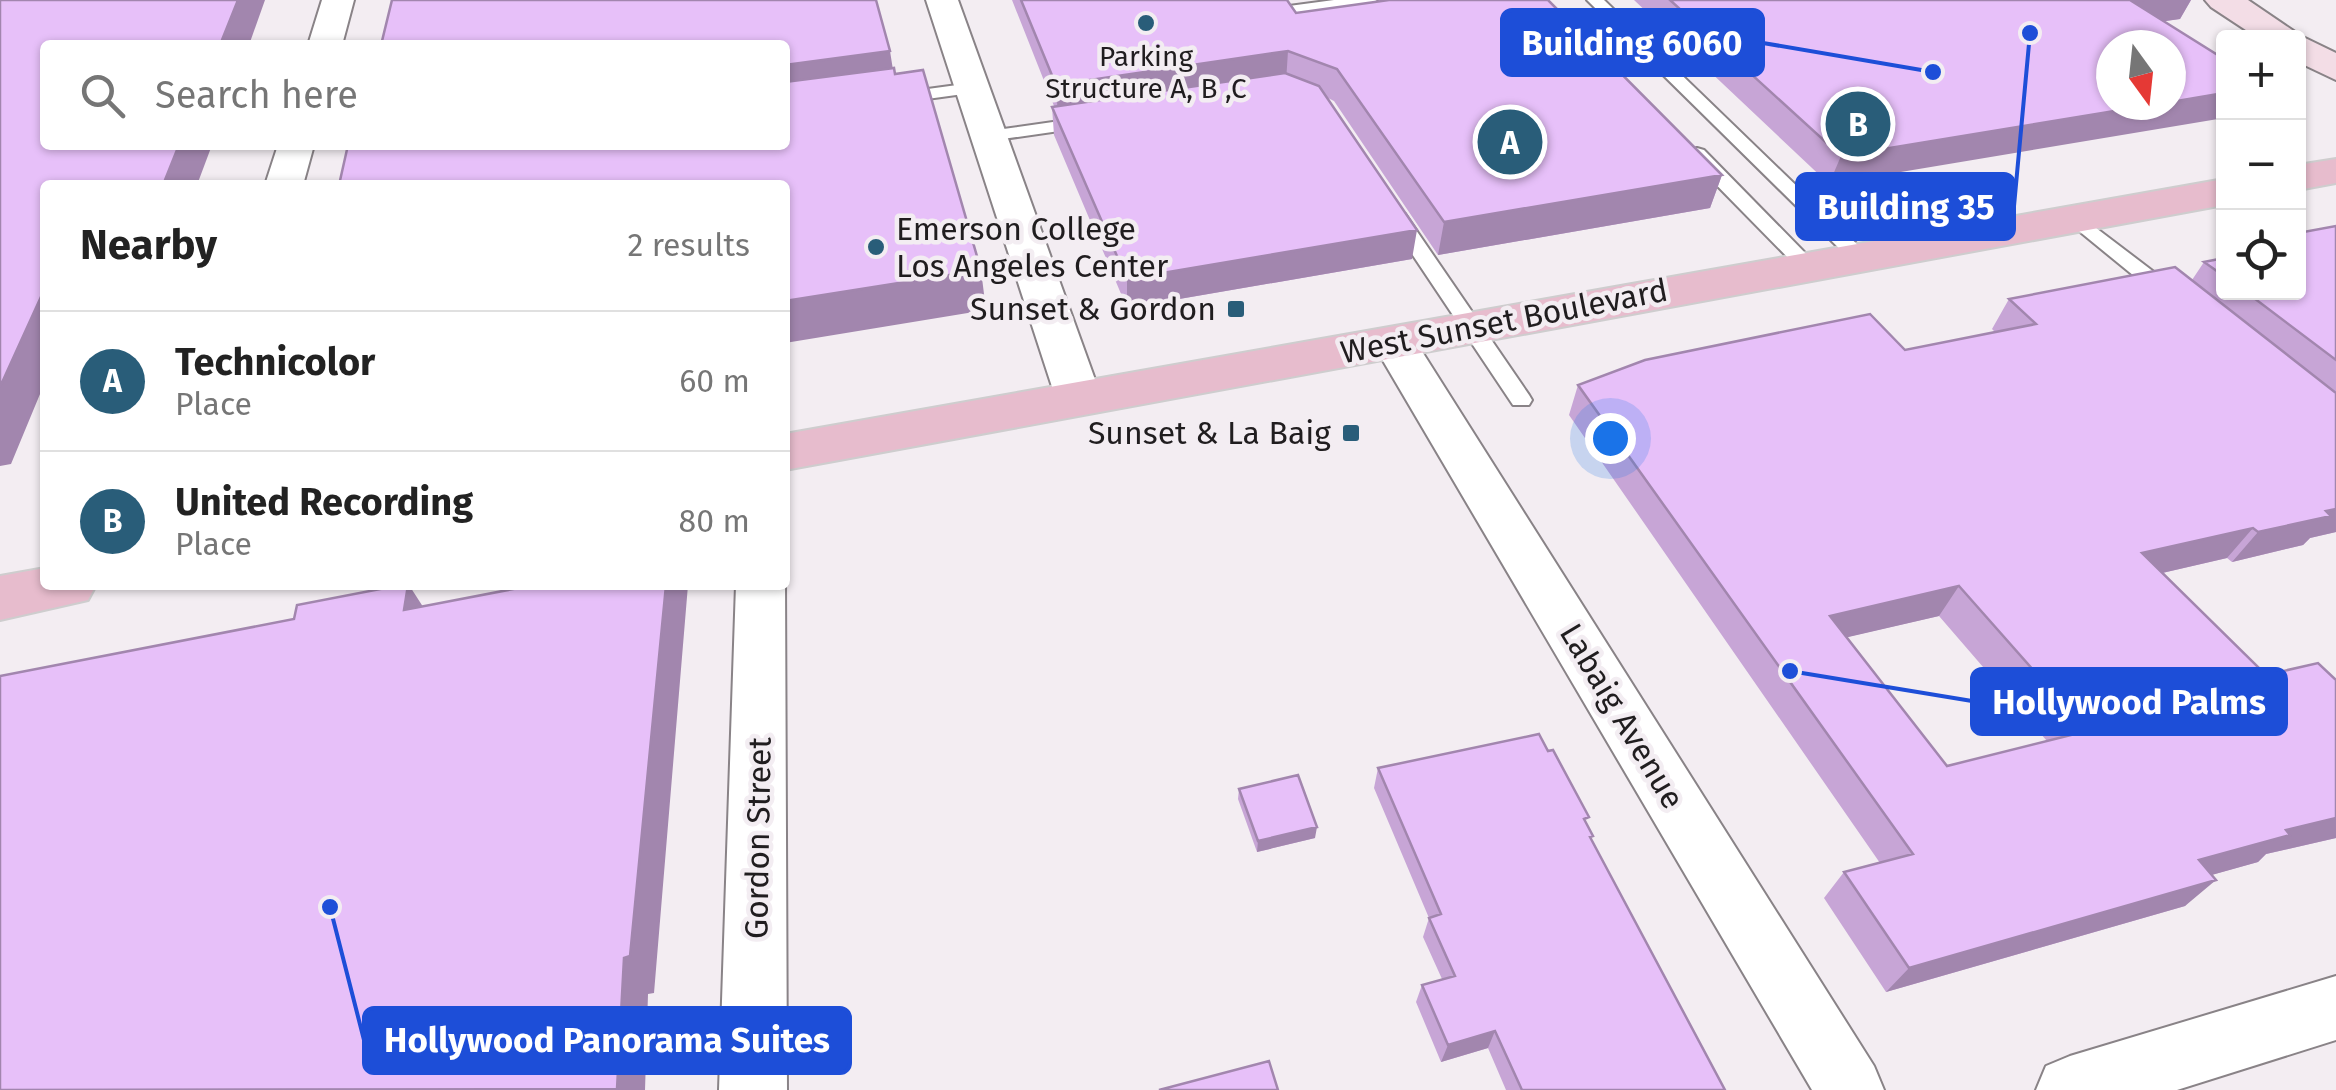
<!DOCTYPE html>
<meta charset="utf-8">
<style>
body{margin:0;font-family:"Fira Sans",sans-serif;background:#f6f6f6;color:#222}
.controls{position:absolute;right:30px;top:30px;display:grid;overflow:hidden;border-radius:10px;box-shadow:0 2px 8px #0004}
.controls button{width:90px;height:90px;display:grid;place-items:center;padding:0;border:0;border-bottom:2px solid #e0e0e0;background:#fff;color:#222;font:50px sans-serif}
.compass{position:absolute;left:2096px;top:30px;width:90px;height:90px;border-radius:50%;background:#fff;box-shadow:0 2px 8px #0004;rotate:165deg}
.you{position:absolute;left:1610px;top:438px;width:35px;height:35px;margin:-25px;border:8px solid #fff;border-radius:50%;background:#1a73e8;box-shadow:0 0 0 15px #1a73e833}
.badge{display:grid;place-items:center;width:65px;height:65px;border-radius:50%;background:#295d79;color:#fff;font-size:32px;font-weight:700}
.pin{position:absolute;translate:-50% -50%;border:5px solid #fff;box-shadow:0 2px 10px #0006}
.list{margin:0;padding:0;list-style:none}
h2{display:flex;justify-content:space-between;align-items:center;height:130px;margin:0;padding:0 40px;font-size:42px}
h2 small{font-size:32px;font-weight:400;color:#767676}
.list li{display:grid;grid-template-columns:65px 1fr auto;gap:30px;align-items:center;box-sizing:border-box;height:140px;padding:0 40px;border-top:2px solid #e0e0e0}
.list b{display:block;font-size:38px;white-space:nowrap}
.list p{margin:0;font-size:32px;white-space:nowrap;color:#767676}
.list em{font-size:32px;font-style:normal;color:#767676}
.icon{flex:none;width:55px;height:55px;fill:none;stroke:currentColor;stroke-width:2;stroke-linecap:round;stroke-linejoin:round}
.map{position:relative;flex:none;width:2336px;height:1090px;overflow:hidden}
.search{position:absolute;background:#fff;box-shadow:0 2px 8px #0004;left:40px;top:40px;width:750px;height:110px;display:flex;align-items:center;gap:25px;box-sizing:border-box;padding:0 35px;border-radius:10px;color:#767676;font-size:38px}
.panel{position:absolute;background:#fff;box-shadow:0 2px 8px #0004;left:40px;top:180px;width:750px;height:410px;border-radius:10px}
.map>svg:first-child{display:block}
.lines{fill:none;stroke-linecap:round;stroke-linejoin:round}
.lane-casing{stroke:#898387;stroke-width:4}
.street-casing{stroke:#898387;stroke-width:4}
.secondary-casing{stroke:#898387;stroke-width:4}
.primary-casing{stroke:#cecdce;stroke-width:4}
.lane{fill:#fff;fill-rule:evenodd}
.street{fill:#fff;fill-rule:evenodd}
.secondary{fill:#f3dde6;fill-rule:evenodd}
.primary{fill:#e7bccd;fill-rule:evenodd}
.wall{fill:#c7a5d6;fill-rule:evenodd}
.shaded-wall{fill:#a286ae}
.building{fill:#e7c0f9;stroke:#a286ae;stroke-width:2.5;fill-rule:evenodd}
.poi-dot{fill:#295d79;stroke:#f3edf2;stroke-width:4}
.labels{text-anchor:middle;stroke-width:9;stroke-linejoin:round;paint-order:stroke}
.far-poi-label{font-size:28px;fill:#201d1f;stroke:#f3edf2}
.poi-label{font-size:32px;fill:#201d1f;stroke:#f3edf2;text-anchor:end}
.street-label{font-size:32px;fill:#201d1f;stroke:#f3edf2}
.leader{fill:none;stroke:#1d4ed8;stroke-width:4}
.callout-dot{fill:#1d4ed8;stroke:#f3edf2;stroke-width:4}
.callout{fill:#1d4ed8;stroke:#1d4ed8;stroke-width:4}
.callout-label{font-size:35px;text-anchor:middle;font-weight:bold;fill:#fff}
</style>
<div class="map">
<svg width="2336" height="1090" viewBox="0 0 2336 1090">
<rect width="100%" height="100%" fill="#f3edf2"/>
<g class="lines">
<g class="lane-casing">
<path id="lane" d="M1334,0H1377L1369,5L1266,19L1258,14L1266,9Z
M1587,0H1604L1865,252V260H1851Z
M972,83L978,84V92L898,103L889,98L898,93Z
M1088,117L1094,118V126L989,141L980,136L989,131Z
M1697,148L1704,150L1813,261V269H1799L1690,158V150Z
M1398,212L1405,214L1529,395L1532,400L1529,405H1513L1388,218Z
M2075,212L2175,288L2178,293L2175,298H2161L2068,222L2065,218Z"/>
</g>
<g class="street-casing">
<path id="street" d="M322,0H354L342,45H308Z
M926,0H958L1102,399L1095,410L1079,414L1063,410L1056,399Z
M278,145H314L303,185H265Z
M1394,328L1409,332L1416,342L1874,1066L1884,1090H1812L1372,342L1379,332Z
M785,580L787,1090H719L736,585H785Z
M2336,976V1040L2177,1090H2036L2046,1066L2070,1056Z"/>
</g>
<g class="secondary-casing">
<path id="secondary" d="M2205,0H2248L2301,36L2336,53V80L2298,62V38H2258L2211,7Z"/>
</g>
<g class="primary-casing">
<path id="primary" d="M2336,159V183L2298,190V165Z
M2224,179V205L785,470V434Z
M45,568V585H96L88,600L0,620V576Z"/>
</g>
<use href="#lane" class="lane"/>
<use href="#street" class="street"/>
<use href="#secondary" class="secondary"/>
<use href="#primary" class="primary"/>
</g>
<path class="wall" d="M1012,0H1279L1296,13L1722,175L1710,208L1438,255L1334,101L1328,98L1412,259L1127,308L1054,135L1052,107L1054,106Z
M1634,0H2191L2180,19L2164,21L1829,184Z
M2336,226V532L2310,538L2303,545L2232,562L2227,558L2162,573L2266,675L2336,680V838L2266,854L2258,862L2211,875L2185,906L1886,992L1824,898L1844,872L1880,863L1569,415L1578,385L1905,350L1995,332L1992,329L2009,299L2192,280L2204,262L2219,259L2224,253V292H2298ZM1939,616L2047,741L1947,766L1847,637Z
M1378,768L1587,824L1591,840L1725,1090H1506L1488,1048L1441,1062L1416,1002L1422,985L1442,979L1423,937L1429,918L1374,788Z
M1239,789L1315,838L1257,852L1238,799Z"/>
<path class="shaded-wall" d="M238,0H265L249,45H220Z
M2144,0H2191L2180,19L2118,28L2133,2Z
M890,51L896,89L785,104V65Z
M1288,51L1286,82L1058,117L1056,85Z
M2224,93V118L1829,184L1841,156L2151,105H2171V102Z
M179,145H212L197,185H163Z
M1722,175L1710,208L1438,255L1444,222Z
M1417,230L1412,259L1127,308V279Z
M981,270L986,310L785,343V301Z
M45,288V382L11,464L0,466V387Z
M2336,509V532L2310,538L2303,545L2232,562L2258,532Z
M2253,528L2227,558L2119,583L2142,553Z
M408,585H409L436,627L404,610Z
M666,585H688L654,993L648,994L645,1090H613L624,958Z
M1959,586L1939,616L1814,645L1830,616Z
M2336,818V838L2266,854L2258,862L2169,887L2199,860L2286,830Z
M1317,827L1315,838L1257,852L1258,841Z
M2216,880L2185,906L1886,992L1909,968Z
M1495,1031L1488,1048L1441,1062L1448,1045Z"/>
<path class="building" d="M0,0H238L220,45H45V145H179L163,185H45V288L0,387Z
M392,0H876L890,51L785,65V45H372L373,42L382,41Z
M1021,0H1287L1296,13L1389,0H1548L1722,175L1444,222L1337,69L1288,51L1056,85Z
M1670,0H2144L2133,2L2224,59V93L2171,102V45H2111V105H2151L1841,156Z
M894,68L895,74L923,70L981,270L785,301V185H339L348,145H785V82Z
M1285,73L1319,86L1417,230L1127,279L1052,107Z
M2336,226V360L2246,292H2298V233Z
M2224,258V276L2204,262Z
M2175,267L2336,393V509L2326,511L2331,516L2258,532L2253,528L2142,553L2266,675L2318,663L2336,680V818L2286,830L2290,835L2199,860L2216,880L1909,968L1844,872L1913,854L1578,385L1645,360L1870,314L1905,350L2036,324L2009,299ZM1959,586L2087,731L1947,766L1830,616Z
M401,585H408L404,610L534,585H666L630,956L624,958L617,1089L0,1090V676L294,619L297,605Z
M1539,734L1548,751L1553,750L1589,817L1584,819L1593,836L1590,837L1725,1090H1522L1495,1031L1448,1045L1422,985L1455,976L1429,918L1441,914L1378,768Z
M1298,775L1317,827L1258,841L1239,789Z
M1269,1061L1278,1090H1159Z"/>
<g class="poi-dot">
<circle cx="1146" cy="23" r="10"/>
<circle cx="876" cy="247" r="10"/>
<rect x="1226" y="299" width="20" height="20" rx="5"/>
<rect x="1341" y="423" width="20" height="20" rx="5"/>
</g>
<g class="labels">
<g class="far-poi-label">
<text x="1146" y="66">Parking<tspan x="1146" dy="32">Structure A, B ,C</tspan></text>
</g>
<g class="poi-label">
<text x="896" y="240" text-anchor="start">Emerson College<tspan x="896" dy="37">Los Angeles Center</tspan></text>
<text x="1216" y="320">Sunset &amp; Gordon</text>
<text x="1331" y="444">Sunset &amp; La Baig</text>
</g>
<g class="street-label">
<text transform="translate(1504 321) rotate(-11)" y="11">West Sunset Boulevard</text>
<text transform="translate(1622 716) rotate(59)" y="11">Labaig Avenue</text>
<text transform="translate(758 838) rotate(-89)" y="11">Gordon Street</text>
</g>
</g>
<path class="leader" d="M1933 72L1763 43M2030 33L2014 206M1790 671L1972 701M330 907L364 1040"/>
<g class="callout-dot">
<circle cx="1933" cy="72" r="10"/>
<circle cx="2030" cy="33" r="10"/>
<circle cx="1790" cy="671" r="10"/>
<circle cx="330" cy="907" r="10"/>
</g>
<g class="callout">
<rect x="1502" y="10" width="261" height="65" rx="10"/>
<rect x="1797" y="174" width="217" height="65" rx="10"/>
<rect x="1972" y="669" width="314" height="65" rx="10"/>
<rect x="364" y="1008" width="486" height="65" rx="10"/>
</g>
<g class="callout-label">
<text x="1632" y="55">Building 6060</text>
<text x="1906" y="219">Building 35</text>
<text x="2129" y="714">Hollywood Palms</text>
<text x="607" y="1052">Hollywood Panorama Suites</text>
</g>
</svg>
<div class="controls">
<button>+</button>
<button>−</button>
<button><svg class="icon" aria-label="locate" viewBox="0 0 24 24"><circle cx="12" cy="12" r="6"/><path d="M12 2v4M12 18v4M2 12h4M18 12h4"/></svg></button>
</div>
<svg class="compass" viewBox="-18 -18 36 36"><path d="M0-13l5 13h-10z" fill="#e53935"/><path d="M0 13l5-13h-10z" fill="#767676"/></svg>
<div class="you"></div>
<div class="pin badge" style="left:1510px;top:142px">A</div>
<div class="pin badge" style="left:1858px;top:124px">B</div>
<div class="search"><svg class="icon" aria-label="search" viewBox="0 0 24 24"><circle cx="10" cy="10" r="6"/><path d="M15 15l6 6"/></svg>Search here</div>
<section class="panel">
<h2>Nearby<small>2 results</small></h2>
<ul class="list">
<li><span class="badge">A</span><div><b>Technicolor</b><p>Place</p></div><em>60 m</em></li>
<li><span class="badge">B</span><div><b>United Recording</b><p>Place</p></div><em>80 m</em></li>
</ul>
</section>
</div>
